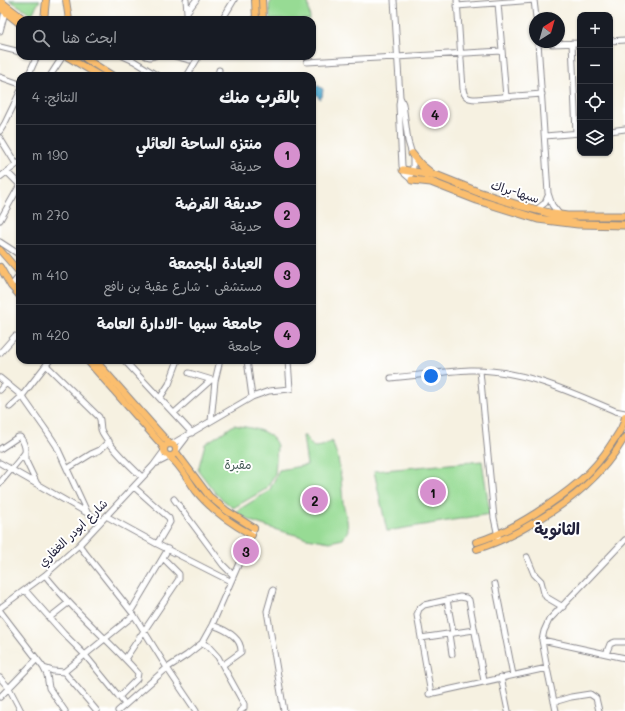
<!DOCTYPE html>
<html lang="ar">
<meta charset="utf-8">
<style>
body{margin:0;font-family:Mali,"Playpen Sans Arabic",sans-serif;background:#242831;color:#f1f3f6;direction:rtl}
.controls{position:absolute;right:12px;top:12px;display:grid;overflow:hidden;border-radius:8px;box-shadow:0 1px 3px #0004}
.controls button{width:36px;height:36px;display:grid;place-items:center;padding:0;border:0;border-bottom:1px solid #363941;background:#171b24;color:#f1f3f6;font:20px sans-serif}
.compass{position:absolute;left:529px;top:12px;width:36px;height:36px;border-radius:50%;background:#171b24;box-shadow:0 1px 3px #0004;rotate:37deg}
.you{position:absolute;left:431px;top:376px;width:14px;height:14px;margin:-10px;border:3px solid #fff;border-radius:50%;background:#1a73e8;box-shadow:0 0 0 6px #1a73e833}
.badge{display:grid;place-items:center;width:26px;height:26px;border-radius:50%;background:#d690ce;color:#111;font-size:13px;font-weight:700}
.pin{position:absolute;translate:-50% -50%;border:2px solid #fff;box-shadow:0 1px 4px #0006}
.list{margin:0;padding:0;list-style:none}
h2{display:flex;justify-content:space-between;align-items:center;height:52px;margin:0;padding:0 16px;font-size:17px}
h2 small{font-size:13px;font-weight:400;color:#9ea1a6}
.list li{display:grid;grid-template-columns:26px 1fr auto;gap:12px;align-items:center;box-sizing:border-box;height:60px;padding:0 16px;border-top:1px solid #363941}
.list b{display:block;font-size:15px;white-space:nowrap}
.list p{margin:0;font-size:13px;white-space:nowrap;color:#9ea1a6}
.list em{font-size:13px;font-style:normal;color:#9ea1a6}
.icon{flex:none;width:22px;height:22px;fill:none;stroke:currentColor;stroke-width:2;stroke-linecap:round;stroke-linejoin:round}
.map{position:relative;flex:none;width:625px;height:711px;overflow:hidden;direction:ltr}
.search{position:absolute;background:#171b24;box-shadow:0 1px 3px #0004;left:16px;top:16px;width:300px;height:44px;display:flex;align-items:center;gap:10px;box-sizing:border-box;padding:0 14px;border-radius:12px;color:#9ea1a6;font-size:15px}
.panel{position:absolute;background:#171b24;box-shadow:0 1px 3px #0004;left:16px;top:72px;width:300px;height:292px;border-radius:12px;direction:rtl}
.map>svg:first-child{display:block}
.green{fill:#97db94;stroke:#5c7e68}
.water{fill:#50a8cd;stroke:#396584}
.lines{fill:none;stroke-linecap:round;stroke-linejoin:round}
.minor-casing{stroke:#8c8a8e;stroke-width:7}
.major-casing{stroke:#8c8a8e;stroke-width:8}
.highway-casing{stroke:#8c8a8e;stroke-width:9}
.minor{stroke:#fff;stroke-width:5}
.major{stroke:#fbbe6e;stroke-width:6}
.highway{stroke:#fbbe6e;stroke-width:7}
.labels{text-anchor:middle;stroke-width:4;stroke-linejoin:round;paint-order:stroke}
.street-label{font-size:12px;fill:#22223b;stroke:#fff}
.park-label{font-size:12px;fill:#455a56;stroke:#fff}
.district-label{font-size:16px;font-weight:bold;fill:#22223b;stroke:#fff}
</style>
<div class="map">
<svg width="625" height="711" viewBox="0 0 625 711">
<rect width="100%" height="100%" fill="#fff"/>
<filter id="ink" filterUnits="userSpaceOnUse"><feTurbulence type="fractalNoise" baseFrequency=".025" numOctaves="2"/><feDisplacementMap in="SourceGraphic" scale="8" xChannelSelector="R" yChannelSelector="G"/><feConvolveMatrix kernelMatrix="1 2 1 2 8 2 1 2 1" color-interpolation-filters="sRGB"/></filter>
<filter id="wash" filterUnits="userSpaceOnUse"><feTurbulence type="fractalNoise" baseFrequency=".012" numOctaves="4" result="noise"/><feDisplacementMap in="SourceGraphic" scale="16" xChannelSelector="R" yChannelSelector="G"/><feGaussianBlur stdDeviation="0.9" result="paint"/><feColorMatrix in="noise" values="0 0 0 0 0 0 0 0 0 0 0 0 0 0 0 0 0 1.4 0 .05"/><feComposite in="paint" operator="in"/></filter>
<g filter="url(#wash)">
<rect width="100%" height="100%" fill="#f6f1e1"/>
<path class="green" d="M9,0H40L32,14Z
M272,0H308L310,20H270L269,5Z
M234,425C249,428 272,429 277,446L275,474L266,489L233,508L216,494L198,470L205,444Z
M303,436H305L309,442L314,447L322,446L332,441L338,458L341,478L343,503L347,520L348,530L343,539L330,542L307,538L277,530L251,521L235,512L269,491L273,483L279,470L307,465Z
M482,461L490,514L387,531L374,471Z"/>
<path class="water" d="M317,85L323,89L322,97L319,99L318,96L312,92L313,87Z"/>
</g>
<g filter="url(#ink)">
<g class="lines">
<g class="minor-casing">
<path id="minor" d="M186,0L187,12
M394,0L400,97L399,105L402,166L405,174L412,180
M457,0L463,89C464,97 468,99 476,99L542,94
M534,0L536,18
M498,3L506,97
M457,6L534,0
M187,20V12L196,0
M222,20L234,0
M0,31L5,12
M610,41L625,40
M538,42L548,193L552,205L560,215
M572,43L576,133
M552,44L580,43
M0,47L20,52
M123,56L134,61L158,76
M146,56L150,57L154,56
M175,56L190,60
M307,62L502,51
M28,76L37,56
M50,76L63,56
M187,76L199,56
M218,76L219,70
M0,77L20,84
M400,97L403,104L408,141L413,158V167L411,174
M0,131L5,123L20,92
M610,131L625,129
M545,136L580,133
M0,138L16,164
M7,172L20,185
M0,177L20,162
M536,210L545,203L548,196
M0,220L20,185
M0,242L20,255
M11,286L20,275
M0,353L15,336L20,339
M124,360L192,433
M247,360L252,397
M46,365L99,417C102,422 99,427 102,432C111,448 129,465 142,477
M480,371L494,518L499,541
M189,373L212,380
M0,378L22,396L48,433L56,445L87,512
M391,378C417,376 444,371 470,370C521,369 569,391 615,411L625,413
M0,390L6,383
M160,398L169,384L178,360
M10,407L22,396L50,360
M174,413L211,380
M211,421L215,381L220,360
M172,444L252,397L269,391L290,389L288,360
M0,449L18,437H20C23,440 26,448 25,452C24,455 3,479 0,483
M176,451L186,438
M25,453V459L37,484
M0,463L101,521
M157,463L169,457
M67,469L91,454L100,450L109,441
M134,487L169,518L170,522L157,544
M174,499L223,565L233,575
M106,516L157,544L230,581
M79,545L134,615L167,668L196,711
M527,557L534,574L541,581L544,593L546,597L563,607
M45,575C73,611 108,639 138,673L137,679L119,697
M495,584L513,675
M25,590L64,634L85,655L125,704
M273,590L267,611L284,711
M447,600L453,633
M0,608L45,575L79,545L153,466L164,451
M0,611L43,667L47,675L49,688L65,711
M131,611L168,549
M49,618L68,603
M212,625C224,629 242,637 241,652L223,665
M449,634L452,654
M421,638L474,630
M542,640L625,658
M202,643L208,646L218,657L244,704V708L240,711
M606,654L610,644L615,642H625
M125,659L179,579V574L163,558
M44,668L53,671L64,672L97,711
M64,672L134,615
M501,677L508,711
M0,678L9,688L21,711
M429,694L547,668
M431,694L417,615L419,609L424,605L460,597L466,598L469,600L484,681
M0,697L37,659
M554,702L571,697L590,694L596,698L599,711
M118,711L167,668L187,655L202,643L212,625L253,531
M556,711L547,668L542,640L544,631L549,620L625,540"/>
</g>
<g class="major-casing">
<path id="major" d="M66,0L69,20
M255,0L256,20
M262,0L263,20
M0,1L25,20
M0,8L20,24
M44,20L46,0
M66,56L100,76
M83,56L86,59L113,76
M0,250L20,273
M0,267L11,286L20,296
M87,360L161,444L164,449
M95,360L165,439L170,444
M164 450a6 6 0 1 1 12 0a6 6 0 1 1-12 0Z
M176,452L209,496L227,511L254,528
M170,457C181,466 188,480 196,491C211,510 230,523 252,535
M476,542C498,536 517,525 536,513C567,493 593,474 612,443C618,434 624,426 625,416
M477,549C497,543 515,534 533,523C571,501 602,476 625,437"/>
</g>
<g class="highway-casing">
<path id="highway" d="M412,154L421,165L432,174
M403,170L438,176L478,192L518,205L553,214L567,216H625
M412,180L431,182L477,200L538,219L578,224L625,225"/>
</g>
<use href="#minor" class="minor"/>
<use href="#major" class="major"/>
<use href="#highway" class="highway"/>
</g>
</g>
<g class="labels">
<g class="street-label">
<text transform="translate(515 192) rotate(17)" y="4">سبها-براك</text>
<text transform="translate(73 533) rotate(-44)" y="4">شارع ابودر الغفاري</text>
</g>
<g class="park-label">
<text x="238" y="469">مقبرة</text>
</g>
<g class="district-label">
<text x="557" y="535">الثانوية</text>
</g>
</g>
</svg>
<div class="controls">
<button>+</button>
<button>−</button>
<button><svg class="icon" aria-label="locate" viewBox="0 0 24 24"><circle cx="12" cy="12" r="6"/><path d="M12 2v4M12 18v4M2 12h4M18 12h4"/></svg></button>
<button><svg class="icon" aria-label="layers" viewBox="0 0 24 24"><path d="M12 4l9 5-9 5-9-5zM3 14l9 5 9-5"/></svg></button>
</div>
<svg class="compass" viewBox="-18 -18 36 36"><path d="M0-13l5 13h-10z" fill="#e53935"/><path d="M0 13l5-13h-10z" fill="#9ea1a6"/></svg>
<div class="you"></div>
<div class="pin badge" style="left:433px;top:492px">1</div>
<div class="pin badge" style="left:315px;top:500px">2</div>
<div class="pin badge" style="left:246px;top:551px">3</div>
<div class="pin badge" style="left:435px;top:114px">4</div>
<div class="search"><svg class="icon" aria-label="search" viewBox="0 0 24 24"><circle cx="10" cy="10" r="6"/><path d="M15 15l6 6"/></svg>ابحث هنا</div>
<section class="panel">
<h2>بالقرب منك<small>النتائج: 4</small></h2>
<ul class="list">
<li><span class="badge">1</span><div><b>منتزه الساحة العائلي</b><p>حديقة</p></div><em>190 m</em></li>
<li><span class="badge">2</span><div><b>حديقة القرضة</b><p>حديقة</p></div><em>270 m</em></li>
<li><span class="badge">3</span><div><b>العيادة المجمعة</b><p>مستشفى · شارع عقبة بن نافع</p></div><em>410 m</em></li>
<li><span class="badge">4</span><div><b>جامعة سبها -الادارة العامة</b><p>جامعة</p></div><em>420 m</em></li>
</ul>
</section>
</div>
